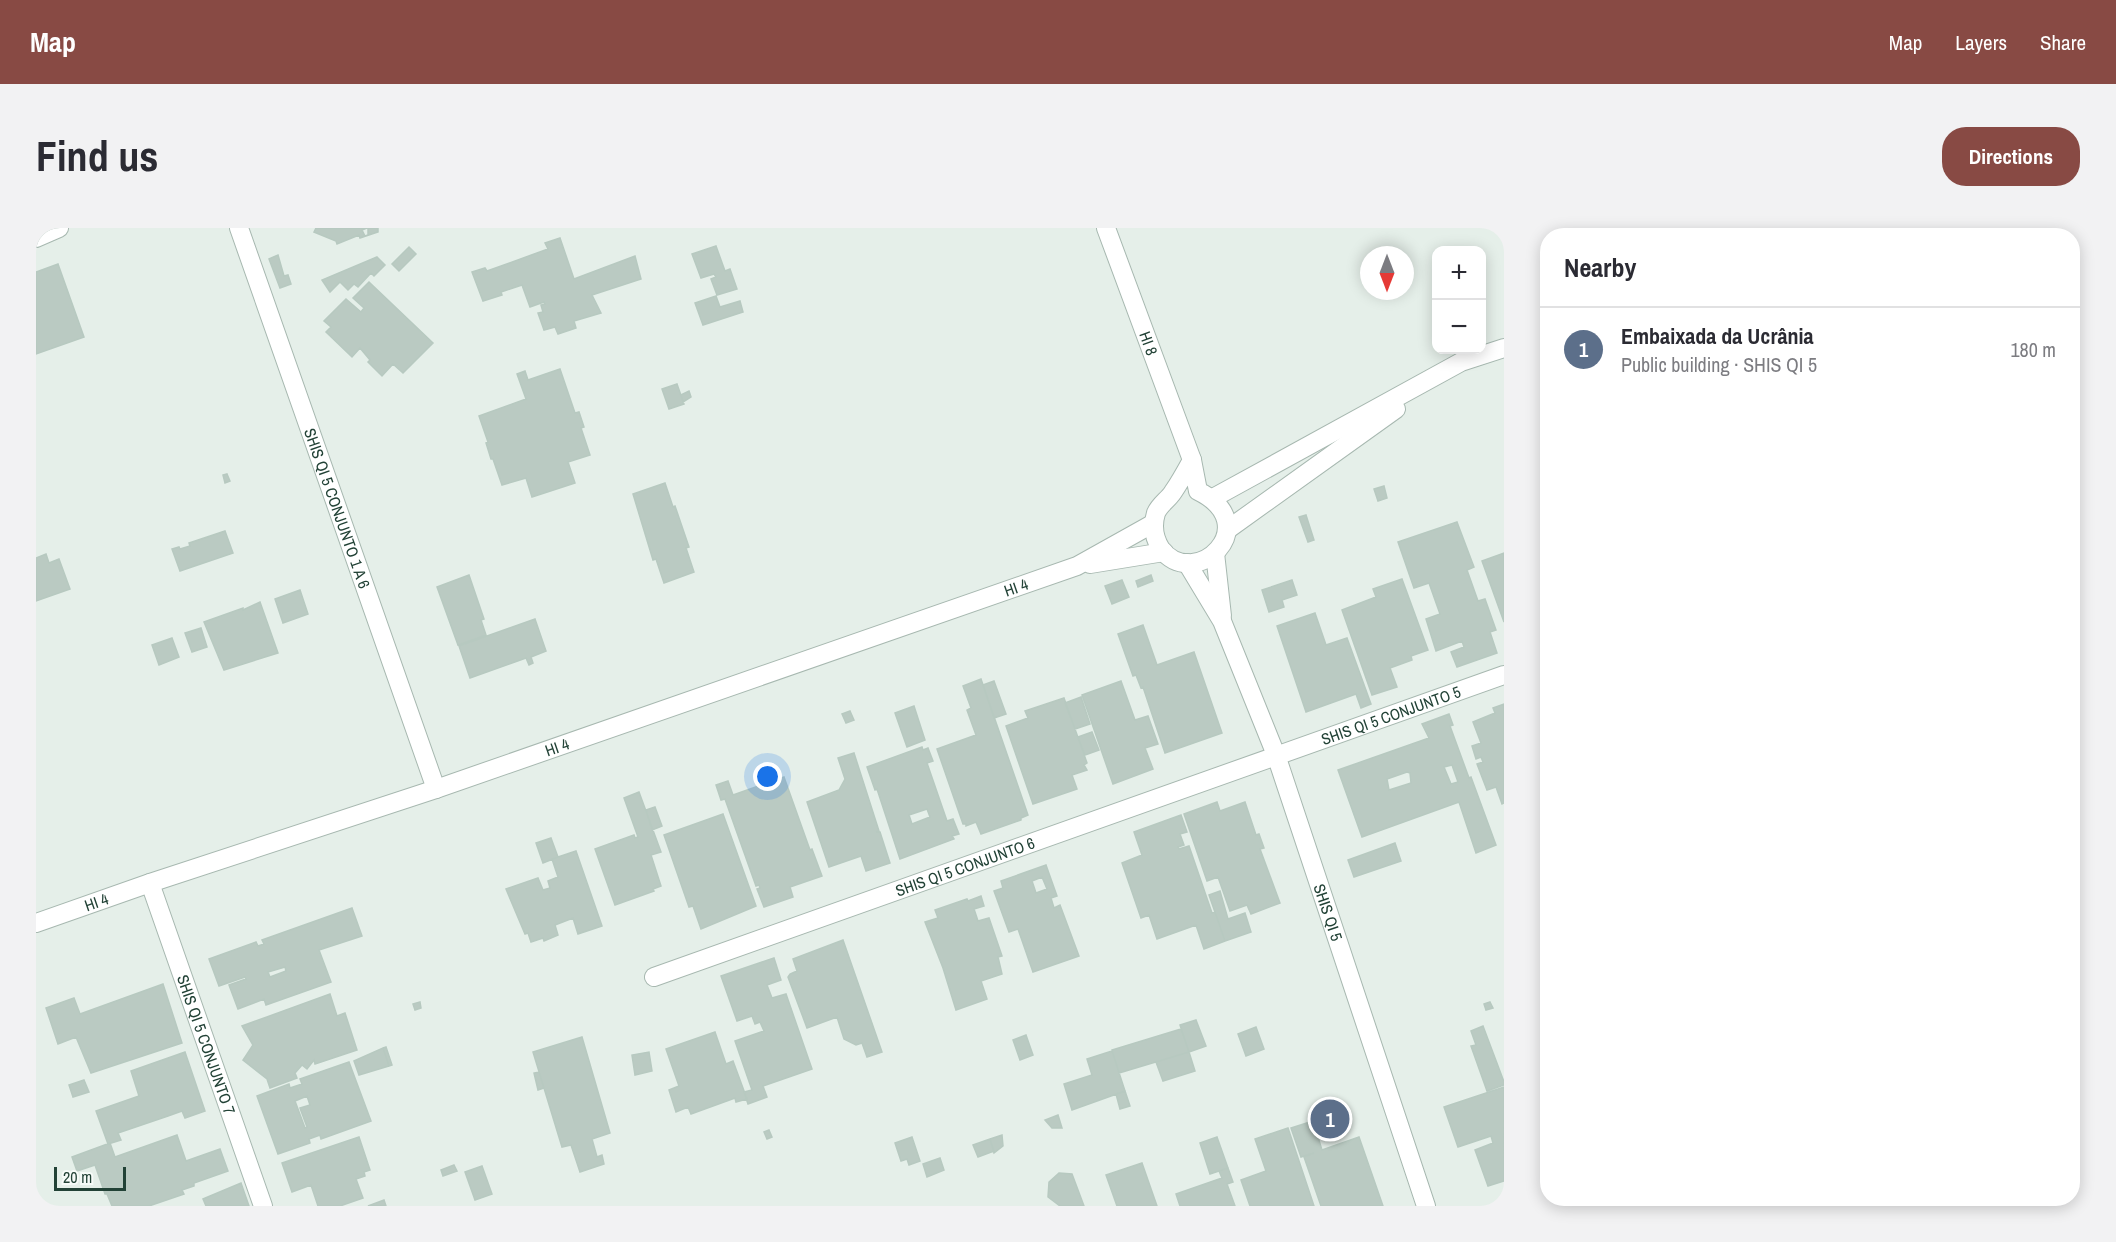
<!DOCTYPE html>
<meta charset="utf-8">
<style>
body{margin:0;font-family:"Archivo Narrow",sans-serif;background:#f2f2f3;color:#2b2b33}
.controls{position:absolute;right:18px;top:18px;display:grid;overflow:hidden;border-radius:12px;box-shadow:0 3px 15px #0003}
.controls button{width:54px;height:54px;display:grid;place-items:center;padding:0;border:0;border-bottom:2px solid #e1e1e2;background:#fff;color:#2b2b33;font:30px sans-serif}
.compass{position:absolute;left:1324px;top:18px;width:54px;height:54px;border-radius:50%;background:#fff;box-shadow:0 3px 15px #0003;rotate:180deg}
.scale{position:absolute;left:18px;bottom:15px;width:72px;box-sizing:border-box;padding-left:6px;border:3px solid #224236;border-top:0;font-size:16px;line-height:21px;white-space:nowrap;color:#224236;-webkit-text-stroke:4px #f6fbf8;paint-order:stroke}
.you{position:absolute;left:732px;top:549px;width:21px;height:21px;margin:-15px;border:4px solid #fff;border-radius:50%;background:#1a73e8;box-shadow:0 0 0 9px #1a73e833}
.badge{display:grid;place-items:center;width:39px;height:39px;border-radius:50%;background:#884a44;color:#fff;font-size:20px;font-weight:700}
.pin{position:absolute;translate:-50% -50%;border:3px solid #fff;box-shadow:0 2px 6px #0006}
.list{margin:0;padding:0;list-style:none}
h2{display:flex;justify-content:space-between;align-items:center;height:78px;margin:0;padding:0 24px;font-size:26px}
h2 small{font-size:20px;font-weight:400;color:#7c7c81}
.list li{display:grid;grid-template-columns:39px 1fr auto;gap:18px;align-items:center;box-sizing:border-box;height:84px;padding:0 24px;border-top:2px solid #e1e1e2}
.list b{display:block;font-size:22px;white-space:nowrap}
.list p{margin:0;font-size:20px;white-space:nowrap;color:#7c7c81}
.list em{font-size:20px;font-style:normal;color:#7c7c81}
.map{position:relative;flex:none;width:1468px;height:978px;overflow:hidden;border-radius:24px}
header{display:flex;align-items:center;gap:36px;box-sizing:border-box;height:84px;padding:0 30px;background:#884a44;color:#fff}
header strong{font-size:28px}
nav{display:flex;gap:33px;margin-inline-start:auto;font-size:21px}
.intro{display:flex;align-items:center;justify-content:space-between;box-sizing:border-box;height:144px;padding:0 36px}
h1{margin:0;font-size:42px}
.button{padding:15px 27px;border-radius:24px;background:#884a44;color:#fff;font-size:21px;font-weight:700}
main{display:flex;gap:36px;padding:0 36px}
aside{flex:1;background:#fff;border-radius:24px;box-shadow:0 3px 15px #0003}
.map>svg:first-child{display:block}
.building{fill:#bacac2;stroke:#b7c9c0;stroke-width:1.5;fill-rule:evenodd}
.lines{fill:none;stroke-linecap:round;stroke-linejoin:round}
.minor-casing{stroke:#a7b8b0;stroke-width:20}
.minor{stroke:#fff;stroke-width:18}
.labels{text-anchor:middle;stroke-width:6;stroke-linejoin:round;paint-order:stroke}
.street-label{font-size:16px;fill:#224236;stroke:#f6fbf8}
</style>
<header>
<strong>Map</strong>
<nav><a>Map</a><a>Layers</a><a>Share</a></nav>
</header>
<div class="intro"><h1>Find us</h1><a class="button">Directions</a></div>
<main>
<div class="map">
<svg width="1468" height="978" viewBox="0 0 1468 978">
<rect width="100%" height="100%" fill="#e5efe9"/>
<path class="building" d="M280,0H331L326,2L329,8L332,7V0H342V4L324,10L323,7L301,16L300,13L278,4Z
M524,10L538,51L599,28L605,51L556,67L565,85L538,93L540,100L522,106L519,99L508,102L502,85L507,84L505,77L509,76L508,74L494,79L486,57L465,64L466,67L447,73L436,44L449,40L451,43L512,21L509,15Z
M680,18L689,43L694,41L701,61L681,67L675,51L680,49L678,46L665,50L656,26Z
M373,19L380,26L363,43L356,36Z
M242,27L248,48L252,47L255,56L244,60L233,31Z
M341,29L349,37L338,48L335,45L322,59L318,56L312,62L304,54L294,64L286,52Z
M22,36L48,109L0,126V44Z
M333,54L397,115L367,145L357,136L346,148L332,134L334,132L324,120L316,129L290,104L295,99L288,93L310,71L325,84L328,80L317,70Z
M680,68L684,79L704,73L707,84L667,97L659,75Z
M524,141L539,185L543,184L548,199L545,200L554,227L532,234L539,255L496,269L490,250L466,257L457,231H455L450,215L452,214L443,188L490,171L481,146L489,143L492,152Z
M641,156L648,176L633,181L626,161Z
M653,163L655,169L647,174L645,167Z
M191,246L194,253L189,255L187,247Z
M629,255L637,279L639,278L653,319L650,320L658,344L628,355L620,331L617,332L597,266Z
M1348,258L1351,270L1342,273L1338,261Z
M1270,287L1278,312L1272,314L1263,289Z
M1421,294L1438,339L1431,342L1442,373L1449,371L1460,402L1454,404L1461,425L1421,439L1415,424L1428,419L1426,413L1400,423L1390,391L1404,386L1393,355L1378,360L1362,314Z
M189,303L197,325L144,343L136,321L143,319L144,321L154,318L153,315Z
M1468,325V394L1446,333Z
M10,326L13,335L23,331L34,361L0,373V330Z
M433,347L448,391L445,392L450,407L422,417L401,359Z
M1115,347L1117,353L1102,359L1100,353Z
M1366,351L1392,422L1375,428L1376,432L1354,440L1361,459L1336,467L1306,382L1340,369L1337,361Z
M1086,352L1093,369L1076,376L1069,358Z
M1256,352L1261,367L1246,372L1248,379L1233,384L1226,362Z
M264,362L272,386L247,395L239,371Z
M224,374L242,425L188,442L168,394L207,380V382Z
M1279,385L1290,417L1311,410L1335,476L1325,480L1320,466L1270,484L1241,398Z
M499,391L510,423L495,429L497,435L493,437L490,430L434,450L423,418Z
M1107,397L1121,437L1158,424L1186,505L1129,525L1107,459L1105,460L1100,447L1097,448L1082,406Z
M165,400L171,419L156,424L149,405Z
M136,410L143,429L123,437L116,417Z
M945,451L992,587L985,590V592L945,606L940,594L930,598V596H927L901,521L940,507L931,482L935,480L927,458Z
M958,453L970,486L958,490L947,457Z
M1085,453L1099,492L1112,488L1122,516L1109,520L1117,541L1077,556L1046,467Z
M1045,469L1054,496L1039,501L1029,475Z
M1028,470L1051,535L1048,537L1051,542L1036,547L1041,561L997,576L970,498L992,490L989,483Z
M1468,476V575L1466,576L1460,559L1451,562L1441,536L1447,534L1445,529L1440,531L1436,518L1445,515L1437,494L1459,485L1457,480Z
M878,478L889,512L871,519L859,485Z
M814,483L818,492L810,495L806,486Z
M1413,486L1417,497L1414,498L1433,550L1435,549L1460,617L1440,625L1423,574L1326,609L1302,542L1393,510L1386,496ZM1416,537L1422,554L1415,556L1408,539ZM1371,544L1374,545L1375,555L1353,562L1351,551Z
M1056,504L1063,522L1049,527L1042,509Z
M886,519L887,522L892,520L897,533L891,535L911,593L917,591L923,606L916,608L918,611L864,631L841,561L839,562L831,539ZM891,581L894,589L876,596L873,587Z
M818,525L843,603L840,604H844L854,635L830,643L825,628L793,639L771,574L803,562L809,551L802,530Z
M748,549L774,622L776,621L786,648L754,659L757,669L728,679L721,661L724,660L723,657L720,658L689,571L685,572L680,557L692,553L697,567Z
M603,564L625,624L615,627L625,658L617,661L618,663L579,677L559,621L598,607L599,610L602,609L588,570Z
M1181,574L1184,583L1209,574L1220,607L1223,606L1228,620L1224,621L1244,675L1215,686L1211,677L1194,683L1182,649L1171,653L1148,586Z
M619,579L626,598L616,602L610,582Z
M687,586L720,678L665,701L657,678L653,679L628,607Z
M1145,587L1151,604L1144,606L1148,617L1142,619L1143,621L1153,618L1176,685L1179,684L1189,713L1168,721L1160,697L1121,711L1113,687L1105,690L1086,635L1106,627L1098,604Z
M515,610L522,629L507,635L500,615Z
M1359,615L1365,633L1318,649L1312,632Z
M540,623L566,698L542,706L537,690L519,697L522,707L508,713L507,710L495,714L492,705L489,706L470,661L502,650L507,662L514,660L512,653L522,649L516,631Z
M1010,637L1021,668L1015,670L1018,680L1024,677L1043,728L997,744L982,701L973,704L958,663L967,660L965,653ZM1006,649L1011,661L1000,665L996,653Z
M1184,663L1192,691L1209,685L1215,704L1189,713L1173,667Z
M945,668L948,678L938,681L942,693L953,690L966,728L962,729L966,746L945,753L951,771L920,782L907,740L889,694L902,690L899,682L931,671L932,673Z
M316,680L326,708L283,722L295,754L230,777L228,771L202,781L193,757L210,751L209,749L183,758L173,731L220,714L222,718L228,716L226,712ZM249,739L250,743L234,749L232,744Z
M807,712L846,824L831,829L826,815L820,817L808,811L801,789L771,800L752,749L754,746L761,743L757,731Z
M738,730L745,752L731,757L736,770L750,766L776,841L727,858L731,869L712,876L708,864L716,862L699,813L728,803L724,794L719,796L716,788L701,793L685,748Z
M127,756L146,815L55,845L40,809L22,816L10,780L38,770L44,786Z
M294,766L301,788L309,785L321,822L279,836L278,832L271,841L266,837L259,845L261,850L234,860L231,851L207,832L217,817L206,798Z
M384,774L385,780L379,782L377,776Z
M1454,774L1457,780L1450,782L1448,776Z
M1160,792L1170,818L1153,824L1144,797Z
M1447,798L1468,854V857L1451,863L1435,818L1440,817L1435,803Z
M1220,799L1228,821L1210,828L1202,806Z
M1145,801L1153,824L1083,845L1076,822Z
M679,804L690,836L697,833L711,871L700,874L699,870L655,886L652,879L640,884L633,862L643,858L630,821Z
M990,807L997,827L984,832L977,812Z
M546,809L574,905L556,911L561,929L566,927L568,936L544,944L535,917L526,919L497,824Z
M350,819L356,837L353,838L347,820Z
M347,820L353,838L323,847L318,833Z
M1076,823L1089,863L1036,882L1028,856L1056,847L1051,831Z
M149,824L169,883L149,890L146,883L132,888L82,905L85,912L72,916L60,883L103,868L95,843Z
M613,824L616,843L599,847L596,827Z
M1153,824L1159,843L1127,853L1120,834Z
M313,834L335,893L285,911L284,907L273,911L274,915L242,926L221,868L253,856L254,860L266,856L264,851ZM271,868L274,877L264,880L271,899L269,900L259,873Z
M503,844L508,860L502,862L498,845Z
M48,852L53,864L37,869L33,857Z
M1468,859V953L1452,958L1439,922L1457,915L1455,908L1422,919L1408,879Z
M1089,863L1094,878L1084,881L1080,866Z
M1022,887L1026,900H1016L1009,892Z
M1277,893L1286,922L1323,909L1347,978H1285L1268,929L1278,925L1265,929L1255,900Z
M1252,900L1278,978H1214L1205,952L1230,943L1219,911Z
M733,902L736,909L731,911L728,904Z
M141,907L150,933L184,921L192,943L158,955V958L146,962L148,966L113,978H76L71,966H69L59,937L41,943L36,929L74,915L79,929Z
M966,907L967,918L958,925L954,911Z
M323,909L334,942L328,944L329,948L320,951L327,970L304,978H282L275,957L256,964L246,935Z
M876,909L884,933L873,937L871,931L865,933L859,915Z
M1181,909L1192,940L1174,946L1164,915Z
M954,911L958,923L942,929L937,917Z
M904,930L908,942L891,949L887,936Z
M1106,935L1121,978H1081L1070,947Z
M418,937L421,943L407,948L405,942Z
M446,938L456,966L439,972L429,944Z
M1192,940L1197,954L1191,956L1199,978H1144L1140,966L1186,950L1183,943Z
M1023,945L1036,946L1048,978H1024L1012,969L1013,954Z
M205,955L213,978H170L167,971Z
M348,972L350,978H332Z"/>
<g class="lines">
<g class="minor-casing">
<g id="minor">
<path id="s1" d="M203,0L400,561"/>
<path id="s2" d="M1070,0L1156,232"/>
<path d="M0,10L23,0"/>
<path d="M1156,232L1162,263C1231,297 1159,365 1125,321C1118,310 1116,298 1120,285C1124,276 1132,272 1137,264C1144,254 1150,243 1156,232Z"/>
<path d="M1177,270L1425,134L1468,120"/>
<path d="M1191,302L1360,181"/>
<path d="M1179,325L1186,388"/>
<path id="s3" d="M1151,335L1186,393L1240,527L1390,978"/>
<path d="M1054,336L1128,324"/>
<path id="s4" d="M114,655L227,978"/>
<path id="s5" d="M0,695L114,655L400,561L1041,338L1118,295"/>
<path id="s6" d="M618,749L1468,447"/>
</g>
</g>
<use href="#minor" class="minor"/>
</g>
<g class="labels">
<g class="street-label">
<text dy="6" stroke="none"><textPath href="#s2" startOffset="123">HI 8</textPath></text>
<text dy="6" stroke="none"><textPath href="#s1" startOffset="297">SHIS QI 5 CONJUNTO 1 A 6</textPath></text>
<text dy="6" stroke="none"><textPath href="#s5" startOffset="1036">HI 4</textPath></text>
<text dy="6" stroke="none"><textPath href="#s6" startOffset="782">SHIS QI 5 CONJUNTO 5</textPath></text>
<text dy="6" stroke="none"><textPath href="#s5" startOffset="550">HI 4</textPath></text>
<text dy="6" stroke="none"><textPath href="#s6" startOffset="330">SHIS QI 5 CONJUNTO 6</textPath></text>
<text dy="6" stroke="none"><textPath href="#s5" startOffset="64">HI 4</textPath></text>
<text dy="6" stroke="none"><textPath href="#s3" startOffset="378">SHIS QI 5</textPath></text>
<text dy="6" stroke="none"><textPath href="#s4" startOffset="171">SHIS QI 5 CONJUNTO 7</textPath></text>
</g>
</g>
</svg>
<div class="controls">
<button>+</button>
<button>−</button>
</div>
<svg class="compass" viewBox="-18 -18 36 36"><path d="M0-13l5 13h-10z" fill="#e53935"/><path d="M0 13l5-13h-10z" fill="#7c7c81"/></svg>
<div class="scale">20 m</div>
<div class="you"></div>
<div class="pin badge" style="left:1294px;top:891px;background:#5c6f8a">1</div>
</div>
<aside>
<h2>Nearby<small></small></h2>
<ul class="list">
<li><span class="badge" style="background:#5c6f8a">1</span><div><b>Embaixada da Ucrânia</b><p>Public building · SHIS QI 5</p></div><em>180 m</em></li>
</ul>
</aside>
</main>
